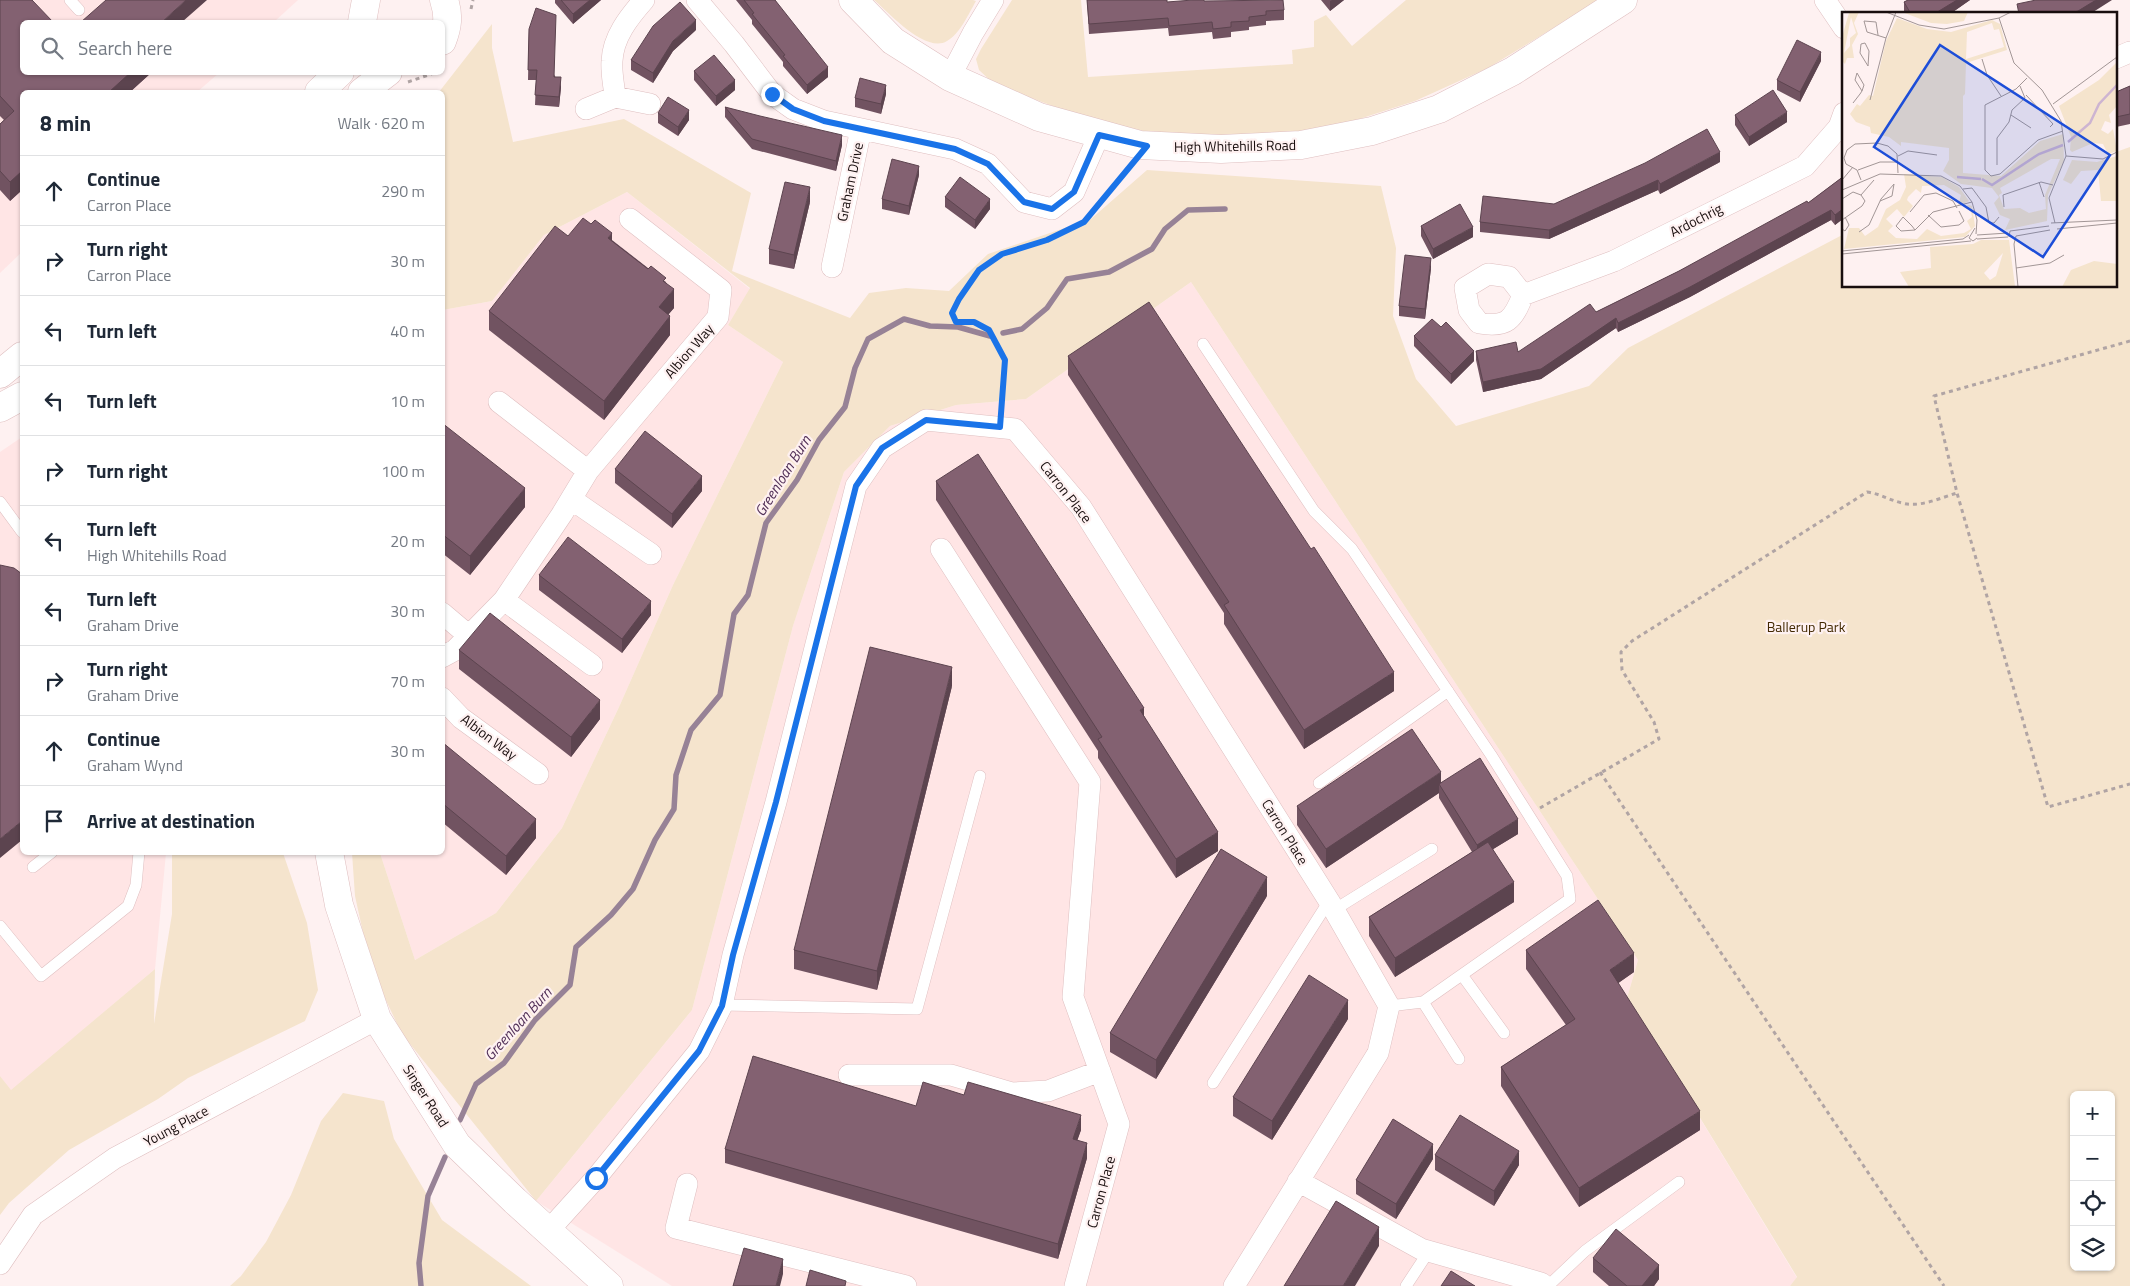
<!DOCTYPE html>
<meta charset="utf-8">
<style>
body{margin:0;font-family:"Titillium Web",sans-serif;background:#f2f2f3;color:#1f2937}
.controls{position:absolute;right:15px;bottom:15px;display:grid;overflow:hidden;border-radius:8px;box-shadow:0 1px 4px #0004}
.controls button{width:45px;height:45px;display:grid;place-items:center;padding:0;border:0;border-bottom:1px solid #e0e1e3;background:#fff;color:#1f2937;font:25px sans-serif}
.stop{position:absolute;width:15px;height:15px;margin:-11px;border:4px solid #1a73e8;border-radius:50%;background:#fff}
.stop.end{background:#1a73e8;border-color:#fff;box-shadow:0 1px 5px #0008}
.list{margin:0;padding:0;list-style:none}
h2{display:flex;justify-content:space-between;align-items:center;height:65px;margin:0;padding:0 20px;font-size:21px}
h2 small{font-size:16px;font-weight:400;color:#747a83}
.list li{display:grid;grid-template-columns:32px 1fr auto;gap:15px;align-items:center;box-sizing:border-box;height:70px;padding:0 20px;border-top:1px solid #e0e1e3}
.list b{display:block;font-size:19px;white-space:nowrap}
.list p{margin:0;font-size:16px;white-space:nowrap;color:#747a83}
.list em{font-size:16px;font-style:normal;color:#747a83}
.icon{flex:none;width:28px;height:28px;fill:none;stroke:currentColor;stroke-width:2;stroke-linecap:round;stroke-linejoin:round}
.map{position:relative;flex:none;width:2130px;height:1286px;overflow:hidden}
.search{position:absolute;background:#fff;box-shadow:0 1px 4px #0004;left:20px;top:20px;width:425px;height:55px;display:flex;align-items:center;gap:12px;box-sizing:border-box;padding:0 18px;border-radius:8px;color:#747a83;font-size:19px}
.panel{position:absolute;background:#fff;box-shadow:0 1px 4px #0004;left:20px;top:90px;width:425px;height:765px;border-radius:8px}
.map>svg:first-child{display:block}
.built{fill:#ffe5e5}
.green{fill:#f5e4cd;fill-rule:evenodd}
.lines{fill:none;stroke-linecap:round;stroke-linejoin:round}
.stream{stroke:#978296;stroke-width:5.5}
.service-casing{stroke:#dfbfc0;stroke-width:12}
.minor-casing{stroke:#dfbfc0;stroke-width:22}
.tertiary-casing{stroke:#dfbfc0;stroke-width:29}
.path{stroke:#b0a4a4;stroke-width:3;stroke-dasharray:4 4;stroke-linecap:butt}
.service{stroke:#fff;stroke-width:11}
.minor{stroke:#fff;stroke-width:21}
.tertiary{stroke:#fff;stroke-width:28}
.wall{fill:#715361}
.shaded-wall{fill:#5c444f}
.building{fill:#836171;stroke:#5c444f}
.route{stroke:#1a73e8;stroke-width:6}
.labels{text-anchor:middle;stroke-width:4.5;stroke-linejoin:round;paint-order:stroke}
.street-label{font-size:14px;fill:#180e0e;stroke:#fef1f1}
.park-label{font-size:14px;fill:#422902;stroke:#fef1f1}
.water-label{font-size:15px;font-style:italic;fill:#523058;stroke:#fef1f1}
.inset-river{fill:none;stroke:#cdb4d1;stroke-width:2.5}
.inset-road{fill:none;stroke:#a29696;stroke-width:1}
.view{fill:#1d4ed8;fill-opacity:0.15;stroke:#1d4ed8;stroke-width:2.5}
.inset-edge{fill:none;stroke:#180e0e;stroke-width:2.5}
</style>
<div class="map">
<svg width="2130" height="1286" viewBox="0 0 2130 1286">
<rect width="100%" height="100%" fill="#fef1f1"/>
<path class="built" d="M0,0H298L274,22H22V72L219,73L197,92H22V252L0,273Z
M627,192L750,289L728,325L783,362L673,585L619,707L562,828L496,913L415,960L380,853L442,852L443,310L492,301L544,235Z
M1191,282L1638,960L1627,998L1797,1278L1790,1286H672L536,1201L692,1010L793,626L844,472L890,426L956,405L1026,399Z
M22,437V852L166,853L155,969L11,1091L0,1076V452Z"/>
<path class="green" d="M874,0H973L976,1C969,13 960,34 947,41C926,54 889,13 874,0Z
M1012,0H1081L1088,77L1293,64L1292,50L1314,47V21L1326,15L1352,46L1406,0H1599L1488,68L1415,101L1353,121L1284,134L1205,137L1148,132L1085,118L994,84L979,70L976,59L981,49Z
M492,24V48L513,142L624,119L751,193L732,271L850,318L869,293L906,288L949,291L988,254L1091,219L1147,170L1381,186L1396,248L1393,316L1416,379L1456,426L1589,386L1628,348L1844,234V286H2116V152L2130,147V1286H1790L1797,1277L1627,998L1638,960L1191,282L1026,399L956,405L890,426L844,472L793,626L692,1010L536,1201L402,1034L371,969L355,896L352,853H380L415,960L496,913L562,828L619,707L673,585L783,362L728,325L750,288L627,192L544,235L492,301L443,310L442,92H439ZM2074,1095H2111V1267H2074Z
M172,853H283L307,923L318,990L305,1021L188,1078L158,1099L69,1150L9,1203L0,1215V1076L11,1090L155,969L154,1024L172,914Z
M343,1093L384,1101L394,1139L442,1220L531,1286H230L241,1276L266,1242L291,1195L321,1121Z"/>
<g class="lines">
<path class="stream" d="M1003,333L1022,329L1047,308L1067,279L1109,272L1152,249L1165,229L1188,210L1225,209
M460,1120L476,1084L504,1063L535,1020L570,985L576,947L611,915L633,889L655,840L674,809L676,775L691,730L720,695L734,614L748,595L766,523L797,480L819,440L845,407L855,368L868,339L904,319L930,326L958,327L990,336
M421,1286L419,1263L428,1196L445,1157"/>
<g class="service-casing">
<path id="service" d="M70,0L79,10
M1203,344L1314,511L1352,549L1491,755L1567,876L1570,899L1423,1002L1389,1006
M0,502L22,532
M1319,783L1448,691
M33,867L52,852
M1334,910L1432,849
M0,926L41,976L128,906L136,885L139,852
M1462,975L1504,1033
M1423,1002L1459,1059
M722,1005L917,1009L980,776
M1213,1083L1329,901
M1406,1286L1429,1251
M1548,1286L1585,1251L1679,1182"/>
</g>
<g class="minor-casing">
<path id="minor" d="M697,0L734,44L772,94L793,109L824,121L955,149L988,164L1024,202L1052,209L1074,192L1099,135
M1825,0L1844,28
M2116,58L2130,52
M950,77L973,33L993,0
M615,97C614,85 611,73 612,61C613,37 629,17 644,0
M586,109L615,97L650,104
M832,267L861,129
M1488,274L1509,277L1523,295C1513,320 1507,328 1479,323L1469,310L1465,288Z
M1523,295L1614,261L1805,166L1839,127L1844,113
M499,402L588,471
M571,499L651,554
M941,549L1090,782L1073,997L1119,1124L1075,1286
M504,600L592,665
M442,613L468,635
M442,657L455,650L504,600L562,514L588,471L718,317L721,290L630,219
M442,698L461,718L538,774
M849,1075H951L1012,1093L1048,1091L1100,1071
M1298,1181L1421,1249L1541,1283L1545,1286
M687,1184L676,1228L906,1286
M549,1230L596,1178L699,1051L722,1005L733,955L776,802L856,486L882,448L926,420L1015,429L1081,507L1329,901L1389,1006L1378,1053L1234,1286
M0,1264L33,1215L115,1158L377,1019"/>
</g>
<g class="tertiary-casing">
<path id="tertiary" d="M853,0L893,41L950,77L1039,117L1140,145L1221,149L1301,145L1372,131L1439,109L1513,71L1623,0
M362,22L366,0
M442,41C448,26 449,15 444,0
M319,92L340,72
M362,92L388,72
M0,374L22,356
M0,408L22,396
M329,852L339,905L377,1019L457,1145L515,1201L609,1286"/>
</g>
<path class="path" d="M471,9L473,0
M408,82L437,72
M2130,341L1934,396L1957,493L2048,807L2130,784
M1001,409L1005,360L996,340L989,330L974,322H956L952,313L959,299L979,270L1002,254L1047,240L1084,222L1130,165
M1600,772L1944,1286
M1540,808L1659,739L1654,722L1622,670L1621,652L1632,641L1867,492C1881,494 1889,500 1902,503C1919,508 1940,498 1957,493"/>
<use href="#service" class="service"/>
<use href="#minor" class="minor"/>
<use href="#tertiary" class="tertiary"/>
</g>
<path class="wall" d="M0,0L22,72H152L10,201L0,190V124L4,120L0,116Z
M555,0H601L573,24L555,3Z
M736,0H775L828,77L807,94L783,66V62L752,24V20Z
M1087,0L1167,2L1284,10V20L1266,21V25L1249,27V30L1231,32V37L1213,39L1212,32L1169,36L1168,28L1089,34Z
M1321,0H1344L1330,11Z
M1908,0H1970L1950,14H1905L1904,12V2Z
M529,29L561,87L559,107L535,105L536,80H528Z
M696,30L673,51L653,83L631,70V60Z
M1821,61L1800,102L1777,90V80Z
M694,71L735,90L716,106L694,80Z
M2130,86V124L2116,127V92Z
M886,94L881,114L855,107V98Z
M725,107L842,145L836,171L752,149L725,117Z
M658,113L689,120L678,136L658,123Z
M1735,115L1787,122L1749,146L1735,125Z
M1720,162L1660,194L1658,190L1549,239L1480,232V222L1554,204Z
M919,175L909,215L882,209V199Z
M1844,176V218L1835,225L1831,220L1690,297L1618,332L1616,328L1541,379L1483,392L1476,360V351L1518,352L1596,312L1679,271L1808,203Z
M945,197L990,209L975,229L945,207Z
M810,202L794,269L769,264V249Z
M1421,226L1473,237L1433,259L1421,236Z
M568,236L612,240L666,282L674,308L668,314L670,335L604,420L489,330V311Z
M1431,268L1425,319L1399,316V306Z
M1441,327L1474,361L1451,384L1414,346V336Z
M1068,356L1311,549L1394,691L1304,749L1224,624V613L1068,375Z
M442,423L525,507L470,575L442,553Z
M615,469L702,491L672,528L615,483Z
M936,481L1144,716L1218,851L1176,878L1098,758V751L936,500Z
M539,575L651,615L622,653L539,590Z
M459,650L600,719L571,757L459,669Z
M952,686L877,990L794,969V950Z
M442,742L536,838L506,875L442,822Z
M1441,782L1518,834L1493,849L1514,902L1395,977L1369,936V917L1472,852L1439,798V793L1326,868L1297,825V806Z
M1267,896L1156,1079L1110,1052V1033Z
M1526,950L1634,972L1618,983L1700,1130L1579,1207L1501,1086V1067L1566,1025L1526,969Z
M1348,1019L1272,1140L1233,1116V1097Z
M916,1106L1081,1130L1077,1140L1087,1158L1058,1259L725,1163V1149Z
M1435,1155L1519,1165L1494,1206L1435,1170Z
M1433,1159L1396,1219L1356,1194V1180Z
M1593,1258L1659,1279L1654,1286H1609L1593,1272Z"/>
<path class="shaded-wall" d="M186,0H207L182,22H162Z
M590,0H601L573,24V14Z
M1332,0H1344L1330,11V1Z
M1957,0H1970L1950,14H1934Z
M2096,0H2112L2090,14H2067Z
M696,20V30L673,51L653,83V73L673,41Z
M1821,52V61L1800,102V92Z
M828,67V77L807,94V85Z
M131,72H152L130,92H109Z
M561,77V87L559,107V97Z
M735,80V90L716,106V96Z
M886,85V94L881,114V104Z
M689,110V120L678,136V127Z
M1787,112V122L1749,146V137Z
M842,135V145L836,171V161Z
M1720,152V162L1660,194V184Z
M919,166V175L909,215V206Z
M22,171V190L10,201V182Z
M1658,180V190L1549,239V230Z
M810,187V202L794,269V255Z
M990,199V209L975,229V220Z
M1844,208V218L1835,225V215Z
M1831,210V220L1690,297L1618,332V323Z
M1473,227V237L1433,259V249Z
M612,233V252L608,238Z
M1431,258V268L1425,319V309Z
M674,289V308L659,326V307Z
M670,316V335L604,420V401Z
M1616,318V328L1541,379L1483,392V382Z
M1474,351V361L1451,384V374Z
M702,476V491L672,528V514Z
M525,488V507L470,575V556Z
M651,601V615L622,653V639Z
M952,667V686L877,990V971Z
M1394,672V691L1304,749V730Z
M600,700V719L571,757V737Z
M1144,708V727L1140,710Z
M1441,772V787L1439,784V793L1326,868V849Z
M536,819V838L506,875V856Z
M1518,819V834L1477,859V845Z
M22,821V840L0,858V839Z
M1218,832V851L1176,878V859Z
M1267,877V896L1156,1079V1060Z
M1514,882V902L1395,977V958Z
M1634,953V972L1610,989V970Z
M1348,1000V1019L1272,1140V1121Z
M1700,1111V1130L1579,1207V1188Z
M1081,1115V1130L1073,1153V1139Z
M1087,1143V1158L1058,1259V1244Z
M1433,1144V1159L1396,1219V1204Z
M1519,1151V1165L1494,1206V1191Z
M1379,1227V1246L1355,1286H1343Z
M783,1259V1274L780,1286H776Z
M1659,1265V1279L1654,1286H1642Z"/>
<path class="building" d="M0,0H32L53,22H22V72H131L109,92H22V171L10,182L0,171V124L14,111L0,96Z
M106,0H186L162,22H81Z
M561,0H590L573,14Z
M744,0H775L828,67L807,85L783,56L785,55L752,14L754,13Z
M1087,0H1167V2L1193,0H1204V1L1283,0L1284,10L1266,11V15L1249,17V21L1231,22V27L1213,29L1212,22L1169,26L1168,18L1089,24Z
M1908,0H1957L1934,14H1911L1904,2Z
M2036,0H2096L2078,11L2067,14H2019L2017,4Z
M680,2L696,20L673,41L653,73L631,60L653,26Z
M536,8L556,15L554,77H561L559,97L535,95L537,70H528L529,29Z
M1797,40L1821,52L1800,92L1777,80Z
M714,55L735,80L716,96L694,71Z
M860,78L886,85L881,104L855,98Z
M2130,86V114L2116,117V92Z
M1773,90L1787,112L1749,137L1735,115Z
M668,97L689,110L678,127L658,113Z
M725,107L760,116L842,135L836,161L752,139Z
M1707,129L1720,152L1660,184L1658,180L1549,230L1480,222L1483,196L1554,204L1645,163Z
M892,159L919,166L909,206L882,199Z
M1844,176V208L1835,215L1831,210L1690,287L1618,323L1616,318L1541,369L1483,382L1476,351L1516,342L1518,352L1590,304L1596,312L1679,271L1807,201L1808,203Z
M960,177L990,199L975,220L945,197Z
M785,182L810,187L794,255L769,249Z
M1460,204L1473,227L1433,249L1421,226Z
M583,218L591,224L595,220L612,233L608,238L648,269L651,266L666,278L663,281L674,289L659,307L670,316L604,401L489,311L555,226L568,236Z
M1405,255L1431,258L1425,309L1399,306Z
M1149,302L1311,549L1314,547L1394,672L1304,730L1224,605L1229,602L1068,356Z
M1432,319L1441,327L1446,322L1474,351L1451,374L1414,336Z
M442,423L525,488L470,556L442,534Z
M645,431L702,476L672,514L615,469Z
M978,454L1144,708L1140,710L1218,832L1176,859L1098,739L1102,737L936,481Z
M568,537L651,601L622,639L539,575Z
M0,565L14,568L22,574V821L0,839Z
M490,613L600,700L571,737L459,650Z
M870,647L952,667L877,971L794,950Z
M1412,729L1441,772L1326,849L1297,806Z
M442,742L536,819L506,856L442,803Z
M1480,758L1518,819L1477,845L1439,784Z
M1488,842L1514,882L1395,958L1369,917Z
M1221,849L1267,877L1156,1060L1110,1033Z
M1598,900L1634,953L1610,970L1700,1111L1579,1188L1501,1067L1575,1019L1526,950Z
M1309,975L1348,1000L1272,1121L1233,1097Z
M753,1056L916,1106L923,1082L964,1095L968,1082L1081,1115L1073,1139L1087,1143L1058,1244L725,1149Z
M1460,1115L1519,1151L1494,1191L1435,1155Z
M1393,1119L1433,1144L1396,1204L1356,1180Z
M1336,1201L1379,1227L1343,1286H1284Z
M1616,1229L1659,1265L1642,1286H1627L1593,1258Z
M744,1248L783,1259L776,1286H733Z
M810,1270L846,1281L845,1286H806Z
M1451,1271L1475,1286H1441Z"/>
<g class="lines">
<path class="route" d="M596,1178L699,1051L722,1006L733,955L776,802L856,486L882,448L926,420L1000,427L1005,360L989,330L974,322H956L952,313L959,299L979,270L1002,254L1047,240L1084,222L1147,146L1099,135L1074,192L1052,209L1024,202L988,164L955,149L824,121L793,109L772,94"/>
</g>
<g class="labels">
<g class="street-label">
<text transform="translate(1235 146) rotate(-1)" y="5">High Whitehills Road</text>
<text transform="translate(850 182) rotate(-78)" y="5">Graham Drive</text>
<text transform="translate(1696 220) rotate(-27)" y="5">Ardochrig</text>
<text transform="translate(689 351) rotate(-49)" y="5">Albion Way</text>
<text transform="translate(1066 492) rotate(52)" y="5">Carron Place</text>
<text transform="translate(489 737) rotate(37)" y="5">Albion Way</text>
<text transform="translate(1285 832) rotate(58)" y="5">Carron Place</text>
<text transform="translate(426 1096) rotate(57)" y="5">Singer Road</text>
<text transform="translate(176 1126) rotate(-28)" y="5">Young Place</text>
<text transform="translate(1101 1192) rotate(-75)" y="5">Carron Place</text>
</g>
<g class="park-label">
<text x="1806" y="632">Ballerup Park</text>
</g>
<g class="water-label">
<text transform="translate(783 476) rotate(-58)" y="5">Greenloan Burn</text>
<text transform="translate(518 1024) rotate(-48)" y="5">Greenloan Burn</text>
</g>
</g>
<g transform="translate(1842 12)">
<rect width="275" height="275" fill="#fef1f1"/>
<path d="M10,0H17L12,11L16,22L10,33L12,46H5L3,52L0,49V25L7,1ZM9,5L14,21L8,26V34L2,41ZM60,0H126L122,9L105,12L89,11ZM55,6L85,17L109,20L150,8L158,12L165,38L124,51L123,82L121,84V161L159,164L198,129L221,122L222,149L206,183L205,209L163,218L168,207L158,203L152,191L157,185L150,176L119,172L101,159L107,148V136L59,130V134L47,125L29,121L28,115L14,110L8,102L15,92L18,94L27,83L31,84L44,29ZM150,11L152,18L157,17L162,35L124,47L125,20ZM209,147H218L203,183L204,197L187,201L178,196L162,197L157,183L160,181L158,176ZM275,50V94L267,103L269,111L263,109L259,118L266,122L271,117L275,139L266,142L261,132L251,131L230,140L228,138L229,125L217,94L257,68ZM275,144V189H259L256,158L239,159L229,172L221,168L230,148L255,150ZM62,162L100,165L117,175L127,189L116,194L119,183L102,173L80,174L79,181L74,177L66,185L65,188L71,194L62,205L55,197L44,207L51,214L46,219L54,226L75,227L85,217L99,224L122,221L129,217L125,209L130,205L129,200L124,194L127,193L130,194L133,214L123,225L2,237L7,216H17L23,224L36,215L44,197L58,188L64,175ZM139,228H167L173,274L67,275L58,260L89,256L88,235L131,232ZM161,241L154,264L148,268L142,261ZM252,249L275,252V275H220L229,258Z" fill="#f5e4cd" fill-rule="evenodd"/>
<path class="inset-river" d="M226,130L248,111L257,92L275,73M115,165L139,167M140,167L150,173L197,142L221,133"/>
<path class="inset-road" d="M44,0L77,13L102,17L157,6L169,0M157,6L172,51L200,78L219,109L224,144L207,186L213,211M36,23L34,10L22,9L25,20L44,26M23,31L27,39L26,54L18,41L19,32ZM140,47L145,63L159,84M185,66L174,77L143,93V158L149,164L158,162L196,128L221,119M184,83L211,112L208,115M28,88L44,26L54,0M11,91L18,82L20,79L22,73L15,61L13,68L20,79M211,92L275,45M169,103L189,116M56,144L66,139L95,143M224,144L261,147L275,140M155,153V126L167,110L170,98L183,86L178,74M16,158L38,150H56M0,168L11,155M19,168L15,158L4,152L2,146L5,138L13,132L35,131L46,134L55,142L56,161M197,170L202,185M121,177L130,176L144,195L147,211H152L157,205M0,178L38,162L99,164L118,174L130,190L135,208L134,222M19,183L32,168M0,187L11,180L19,183M162,195L161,183L199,170L211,173M68,200L82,183L94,181L111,189L115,196M86,203L99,215L117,213L122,209L117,199M61,205L70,214L73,218L59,219L54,214ZM0,208L20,194L23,189L19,183M209,211L275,208M133,216L127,226L131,229L135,226M0,217L3,219L7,213L3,205M215,217L275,211M73,218L91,200L130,190M17,220L27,213L39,187L52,172L50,184L38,189M135,223L166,221M174,224L172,232L176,275M174,224L208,218M167,225L168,219L207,214M135,227L166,225M0,239L121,227L127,223M0,242L129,229M174,256L208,251L222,243"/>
<path class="view" d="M98,33L268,143L201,245L32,135Z"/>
<rect width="275" height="275" class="inset-edge"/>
</g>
</svg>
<div class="controls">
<button>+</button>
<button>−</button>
<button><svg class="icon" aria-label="locate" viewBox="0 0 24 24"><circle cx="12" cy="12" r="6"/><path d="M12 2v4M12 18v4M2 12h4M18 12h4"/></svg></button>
<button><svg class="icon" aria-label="layers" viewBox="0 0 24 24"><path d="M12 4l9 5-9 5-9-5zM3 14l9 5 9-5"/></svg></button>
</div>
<div class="stop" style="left:596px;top:1178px"></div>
<div class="stop end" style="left:772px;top:94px"></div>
<div class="search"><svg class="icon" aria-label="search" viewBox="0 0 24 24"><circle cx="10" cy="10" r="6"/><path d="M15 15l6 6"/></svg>Search here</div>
<section class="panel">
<h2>8 min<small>Walk · 620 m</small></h2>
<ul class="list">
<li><svg class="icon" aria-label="ahead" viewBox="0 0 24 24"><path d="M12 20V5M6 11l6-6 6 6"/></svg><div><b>Continue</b><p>Carron Place</p></div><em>290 m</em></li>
<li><svg class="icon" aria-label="right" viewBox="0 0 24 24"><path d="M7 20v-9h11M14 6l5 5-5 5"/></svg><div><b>Turn right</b><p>Carron Place</p></div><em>30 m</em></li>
<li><svg class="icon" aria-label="left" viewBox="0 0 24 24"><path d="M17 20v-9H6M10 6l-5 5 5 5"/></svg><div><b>Turn left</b></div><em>40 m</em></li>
<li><svg class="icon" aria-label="left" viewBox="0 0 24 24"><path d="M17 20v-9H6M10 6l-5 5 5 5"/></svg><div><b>Turn left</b></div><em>10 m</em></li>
<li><svg class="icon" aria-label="right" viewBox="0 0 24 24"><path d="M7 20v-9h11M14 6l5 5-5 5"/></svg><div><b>Turn right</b></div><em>100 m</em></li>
<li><svg class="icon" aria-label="left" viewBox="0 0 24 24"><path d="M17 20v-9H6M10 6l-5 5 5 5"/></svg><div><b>Turn left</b><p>High Whitehills Road</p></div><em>20 m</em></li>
<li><svg class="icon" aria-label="left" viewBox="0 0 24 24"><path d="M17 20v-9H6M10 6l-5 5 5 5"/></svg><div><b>Turn left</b><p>Graham Drive</p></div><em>30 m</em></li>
<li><svg class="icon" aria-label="right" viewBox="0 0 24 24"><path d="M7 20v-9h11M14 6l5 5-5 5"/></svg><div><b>Turn right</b><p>Graham Drive</p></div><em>70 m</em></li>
<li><svg class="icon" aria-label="ahead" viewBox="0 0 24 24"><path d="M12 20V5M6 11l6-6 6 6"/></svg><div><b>Continue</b><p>Graham Wynd</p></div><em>30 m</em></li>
<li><svg class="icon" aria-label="arrive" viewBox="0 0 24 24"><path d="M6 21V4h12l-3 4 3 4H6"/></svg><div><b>Arrive at destination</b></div></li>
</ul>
</section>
</div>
